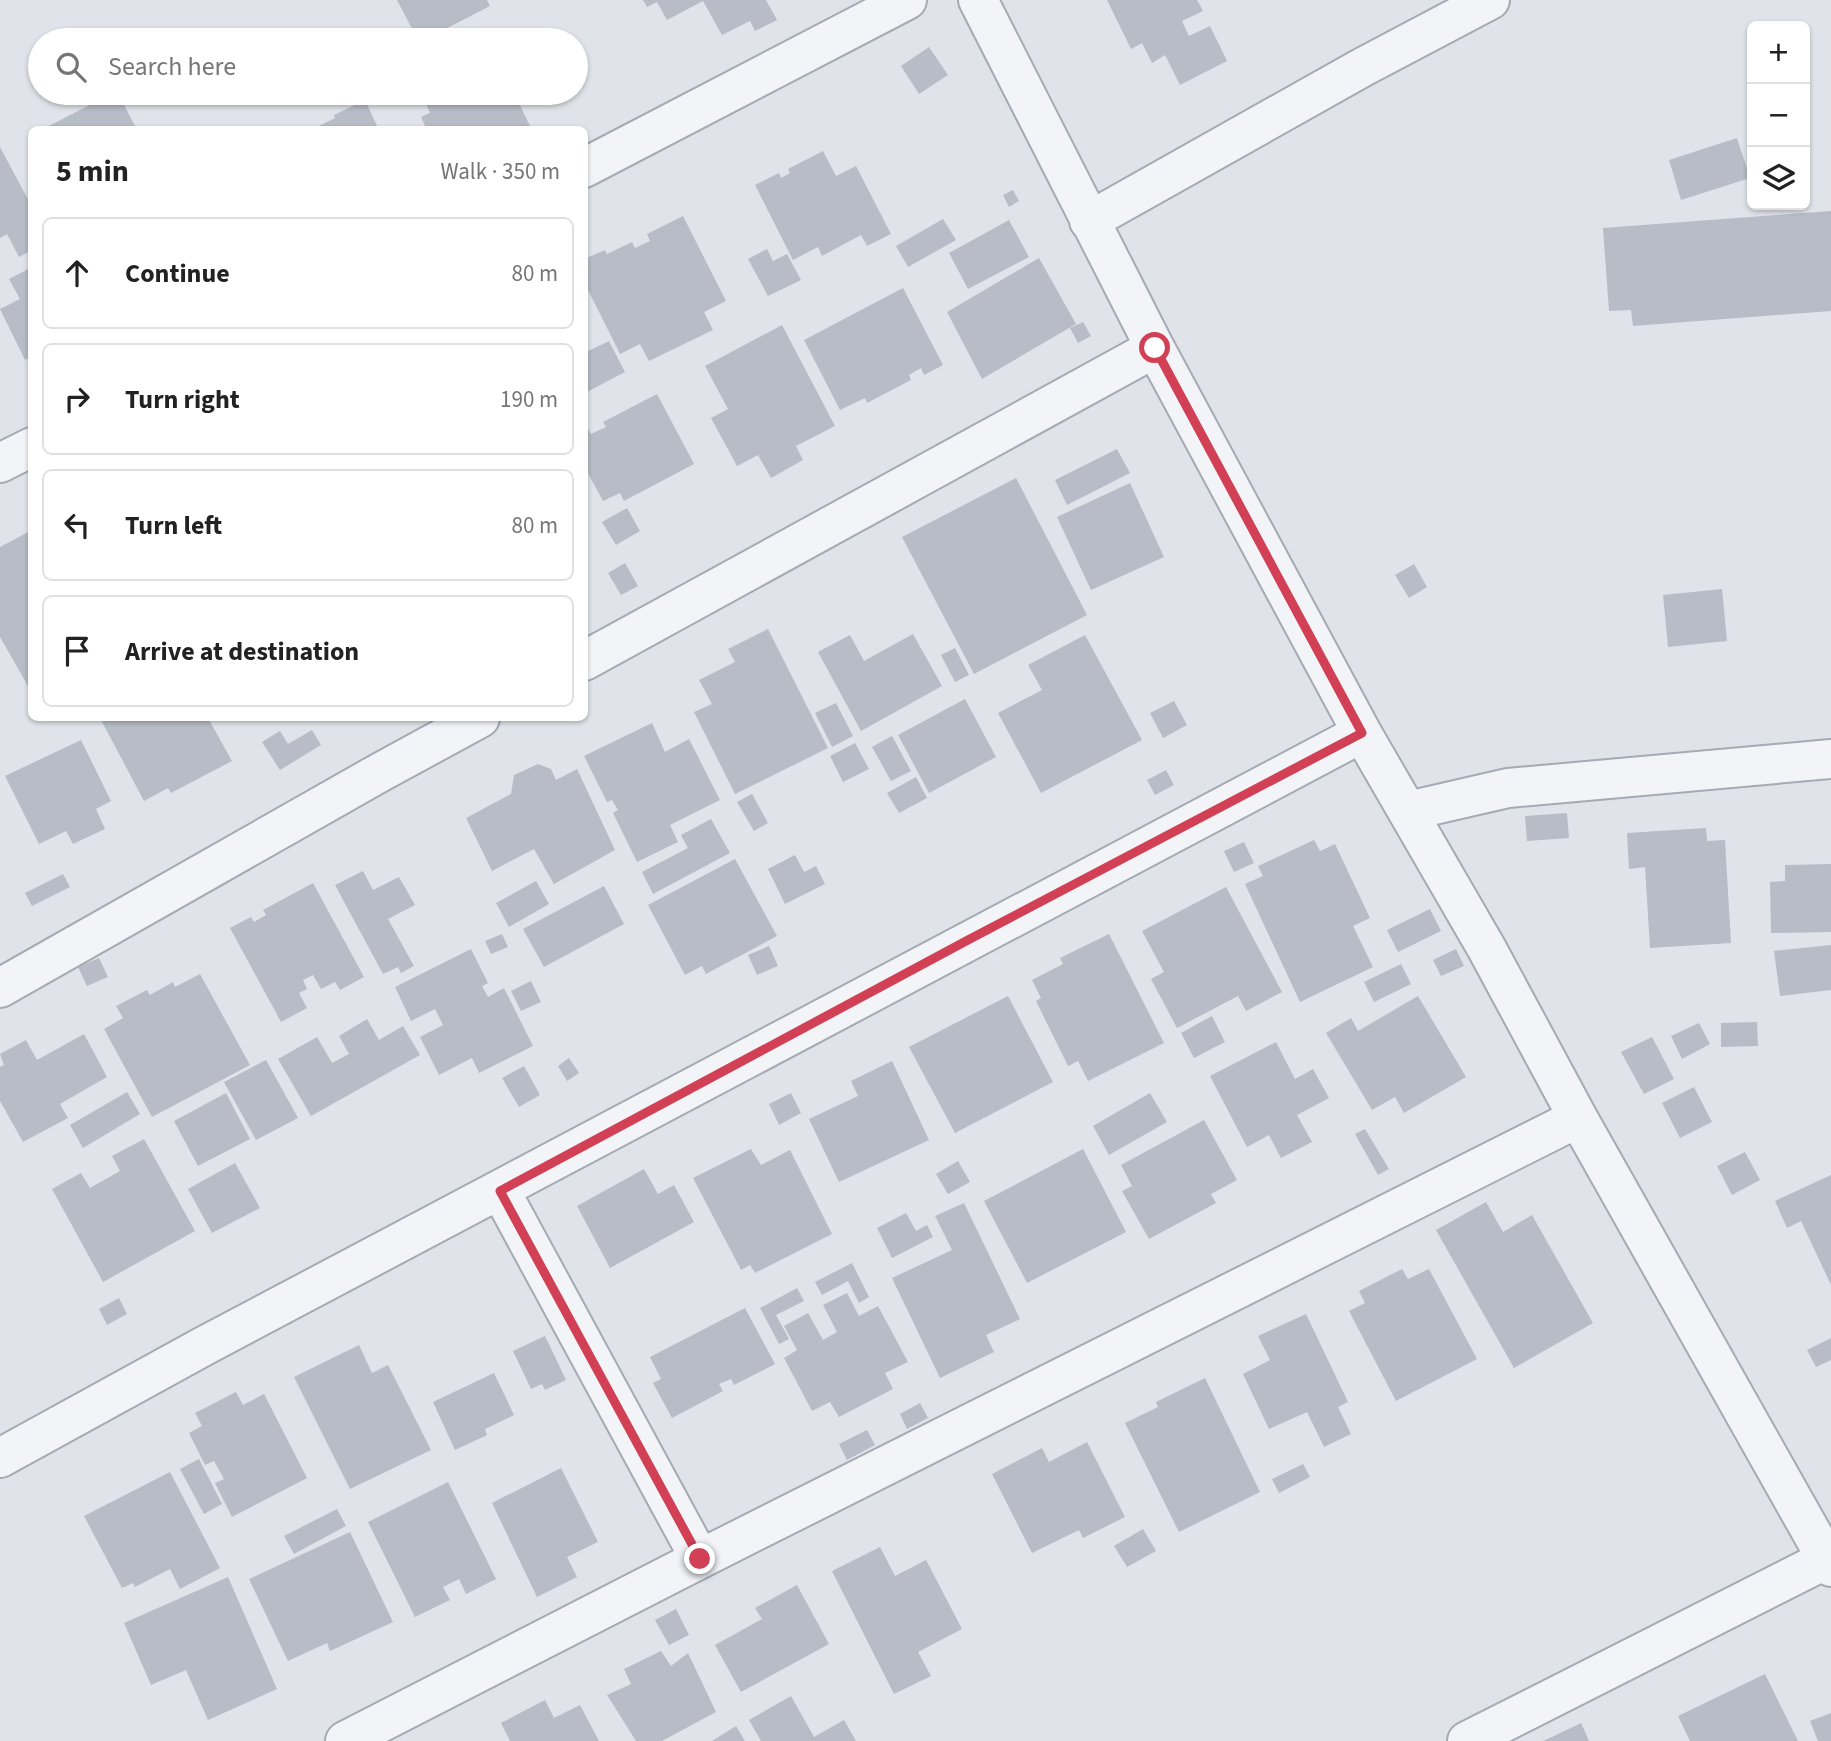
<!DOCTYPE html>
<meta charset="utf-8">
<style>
body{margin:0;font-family:"Source Sans 3",sans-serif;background:#f2f2f2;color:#222}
.controls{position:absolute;right:21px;top:21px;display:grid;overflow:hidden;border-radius:10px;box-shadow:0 2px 5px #0004}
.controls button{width:63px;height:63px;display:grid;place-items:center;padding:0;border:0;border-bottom:2px solid #e0e0e0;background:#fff;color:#222;font:35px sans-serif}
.stop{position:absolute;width:21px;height:21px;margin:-16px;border:5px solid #d24056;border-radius:50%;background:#fff}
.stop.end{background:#d24056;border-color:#fff;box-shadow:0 2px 7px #0008}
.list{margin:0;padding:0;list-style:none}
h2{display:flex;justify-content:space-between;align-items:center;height:91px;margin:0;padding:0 28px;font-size:30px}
h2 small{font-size:23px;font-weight:400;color:#767676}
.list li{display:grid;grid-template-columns:46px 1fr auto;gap:21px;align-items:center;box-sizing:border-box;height:112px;margin:0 14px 14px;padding:0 14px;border:2px solid #e0e0e0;border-radius:10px}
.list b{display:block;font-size:26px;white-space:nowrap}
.list em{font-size:23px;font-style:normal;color:#767676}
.icon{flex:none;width:38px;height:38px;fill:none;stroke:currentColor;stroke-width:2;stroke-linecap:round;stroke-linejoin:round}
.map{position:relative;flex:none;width:1831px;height:1741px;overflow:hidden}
.search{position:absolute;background:#fff;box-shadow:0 2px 5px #0004;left:28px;top:28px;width:560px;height:77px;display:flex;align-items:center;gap:18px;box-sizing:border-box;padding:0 24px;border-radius:38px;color:#767676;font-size:26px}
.panel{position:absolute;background:#fff;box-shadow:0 2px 5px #0004;left:28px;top:126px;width:560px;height:595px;border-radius:10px}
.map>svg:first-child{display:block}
.building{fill:#b7bcc6}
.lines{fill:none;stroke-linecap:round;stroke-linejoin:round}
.minor-casing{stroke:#a5aab3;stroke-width:42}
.minor{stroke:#f2f4f7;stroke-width:38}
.route{stroke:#d24056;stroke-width:9}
</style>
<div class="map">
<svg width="1831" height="1741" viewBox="0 0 1831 1741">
<rect width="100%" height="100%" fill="#e0e3e9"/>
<path class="building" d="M397,0H487L490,6L424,40H418Z
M643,0H766L777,20L755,31L750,21L722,35L703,1L667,20L657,2L647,7Z
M1107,0H1197L1203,11L1182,21L1189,36L1210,26L1227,61L1180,85L1165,55L1152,63L1142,43L1131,49Z
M140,28L146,40H114Z
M929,47L948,75L919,94L901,66Z
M113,93H118L137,130H41Z
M437,93H514L532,130H427L421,117L430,113L424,99Z
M365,100L379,130H311L335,118L334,115Z
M1737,138L1750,178L1681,200L1669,160Z
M0,147L32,207V250L19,257L7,234L0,238Z
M823,151L836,176L856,166L891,234L867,246L861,235L822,256L818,247L793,260L755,185L779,173L781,178L790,173L788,169Z
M1013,190L1019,201L1009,207L1003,195Z
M1831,211V311L1633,326L1631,310L1609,311L1603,228Z
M683,216L726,301L704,312L713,330L649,361L640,344L620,354L584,282V259L605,250L607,254L632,242L635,248L650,241L647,234Z
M943,219L956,240L908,267L896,246Z
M1009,220L1029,257L968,289L949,253Z
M767,249L773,261L787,254L801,280L768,296L748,259Z
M1039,258L1076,324L982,379L947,312Z
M32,267V356L25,360L0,309L20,299L9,279Z
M903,288L943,365L924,375L921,368L909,375L911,380L867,403L865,398L840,410L804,340Z
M1083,322L1091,336L1078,343L1070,328Z
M782,325L835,426L796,446L803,460L771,478L758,455L737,466L711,418L728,409L705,366Z
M609,341L625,372L587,392L584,386V353Z
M657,394L694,464L624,501L620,493L603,501L584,466V431L588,429L591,434L606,427L603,422Z
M1117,449L1130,473L1067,505L1055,480Z
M1016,478L1087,615L974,674L902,537Z
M1130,483L1164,557L1091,590L1057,517Z
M627,508L640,531L616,545L602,522Z
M30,531L32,535V693L0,637V547Z
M625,563L638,586L621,595L608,573Z
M1414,564L1427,587L1409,598L1395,575Z
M1722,589L1727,641L1668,647L1663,595Z
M768,629L828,748L735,794L694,712L712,704L699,680L735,662L728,649Z
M913,634L942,686L861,731L818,652L850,635L864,661Z
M1085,635L1142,740L1041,793L998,713L1042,690L1028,665Z
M955,648L969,675L955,682L941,655Z
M965,699L996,757L929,793L898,735Z
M1174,701L1187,725L1163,738L1150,713Z
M836,703L853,736L832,747L815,713Z
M100,718H208L232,761L171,793L168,788L144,801Z
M652,723L665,752L689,739L720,800L670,825L678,842L637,862L613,813L618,810L612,800L607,802L584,756Z
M312,730L321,745L280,770L262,742L280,731L288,744Z
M892,736L911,771L891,781L872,747Z
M81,740L111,801L96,809L105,829L73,844L66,831L39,844L5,776Z
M855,743L869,769L843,782L830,756Z
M538,764L551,769L556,780L577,769L615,850L554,884L534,849L492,871L466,818L511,794L514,775Z
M1166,770L1174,785L1155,795L1147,780Z
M916,777L927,798L899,813L887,793Z
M752,794L768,823L754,831L737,802Z
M1567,813L1569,838L1527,841L1525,816Z
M711,819L730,853L653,894L642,872L688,848L681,835Z
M1706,828L1707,841L1725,840L1731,943L1650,948L1645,867L1629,869L1627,833Z
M1314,840L1320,851L1335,844L1370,918L1353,926L1373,967L1300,1002L1245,884L1263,876L1258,866Z
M1244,842L1254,863L1234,872L1224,851Z
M795,855L804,872L816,866L825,884L785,904L768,869Z
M735,859L777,936L706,974L702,966L685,975L648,905Z
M1831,864V932L1771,933L1770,882L1785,881V865Z
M363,871L373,890L399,877L415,905L388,919L414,966L401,973L398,967L383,974L335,885Z
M63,874L70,887L32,906L25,893Z
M536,881L549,904L509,927L496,903Z
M313,883L364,977L340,990L335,982L321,989L313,975L303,980L307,989L299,993L307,1008L281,1022L230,928L251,917L254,922L266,915L263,910Z
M604,886L624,924L544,967L523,929Z
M1226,887L1282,992L1246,1011L1238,996L1177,1028L1151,979L1164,972L1142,931Z
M1430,909L1441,931L1398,952L1387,930Z
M502,934L508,947L491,954L485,941Z
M1109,934L1164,1043L1088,1081L1078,1061L1068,1066L1036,1001L1041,998L1032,980L1063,964L1060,958Z
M1831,945V990L1780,996L1774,951Z
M769,946L778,966L757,975L748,955Z
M471,949L488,983L482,986L488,997L504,988L533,1046L479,1073L472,1058L439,1075L420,1037L443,1025L435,1009L411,1021L395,987Z
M1456,949L1464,966L1441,976L1433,960Z
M99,958L108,977L87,986L78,967Z
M1401,964L1411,984L1374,1002L1364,982Z
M200,974L250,1065L152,1117L104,1029L123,1018L116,1006L147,990L150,995L173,982L175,987Z
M531,981L541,1002L521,1011L511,991Z
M1008,996L1053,1082L955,1133L909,1047Z
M1418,996L1466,1077L1404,1113L1395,1097L1372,1110L1326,1033L1351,1018L1358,1031Z
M1212,1016L1225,1042L1194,1058L1181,1033Z
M367,1019L379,1040L403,1026L420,1055L311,1116L278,1059L317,1037L332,1063L349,1054L339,1036Z
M1757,1022L1758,1046L1721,1047V1023Z
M1699,1023L1710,1044L1682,1059L1671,1036Z
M84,1034L107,1077L60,1104L68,1118L23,1142L0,1101V1067L4,1065L0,1054L26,1040L37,1060Z
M1652,1037L1674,1079L1644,1094L1621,1052Z
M1276,1042L1295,1079L1313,1069L1329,1098L1297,1115L1312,1142L1281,1158L1269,1135L1247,1147L1210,1076Z
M569,1058L579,1073L567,1081L558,1066Z
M266,1060L298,1118L256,1140L224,1082Z
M892,1061L929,1140L839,1182L809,1119L858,1096L851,1081Z
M524,1066L540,1095L519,1107L502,1078Z
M1694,1087L1712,1122L1680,1138L1662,1103Z
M127,1092L140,1114L83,1148L70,1125Z
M226,1093L250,1139L198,1166L174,1121Z
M791,1093L801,1113L779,1125L769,1104Z
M1150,1093L1167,1122L1109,1155L1093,1126Z
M1204,1120L1237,1180L1211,1194L1216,1203L1149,1239L1122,1191L1132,1186L1121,1165Z
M1365,1129L1389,1169L1378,1175L1355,1134Z
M144,1139L195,1231L103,1282L52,1189L81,1173L90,1188L120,1171L112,1156Z
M751,1149L761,1165L790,1150L832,1234L755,1273L750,1265L741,1270L693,1178Z
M1083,1149L1126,1232L1027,1283L984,1201Z
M1745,1152L1760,1180L1732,1195L1717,1166Z
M958,1161L970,1182L948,1194L936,1174Z
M235,1163L260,1208L212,1233L188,1189Z
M644,1169L658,1194L674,1185L694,1222L610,1268L577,1206Z
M1831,1175V1285L1801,1221L1787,1228L1775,1201Z
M1486,1202L1503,1232L1532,1215L1593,1323L1514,1368L1436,1230Z
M964,1203L1020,1319L986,1335L994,1352L940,1378L892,1278L952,1250L935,1216Z
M906,1213L916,1231L927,1225L933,1237L892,1258L877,1228Z
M852,1263L869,1297L859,1303L848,1281L822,1295L815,1282Z
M1402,1269L1408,1279L1429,1269L1477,1359L1396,1401L1349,1311L1365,1303L1359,1291Z
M797,1288L804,1301L776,1315L789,1339L779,1344L760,1308Z
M847,1293L859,1316L878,1306L908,1362L885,1373L893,1389L839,1417L830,1402L812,1411L784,1358L797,1350L784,1326L808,1313L823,1340L837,1332L823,1305Z
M119,1298L127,1314L107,1325L99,1309Z
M745,1308L775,1364L734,1385L731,1379L719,1384L723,1391L672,1418L653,1383L661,1379L650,1357Z
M1306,1314L1348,1402L1338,1407L1351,1434L1324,1447L1307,1412L1269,1429L1243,1374L1270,1360L1258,1336Z
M545,1336L566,1380L545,1390L542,1384L531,1389L513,1351Z
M1831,1338V1360L1816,1367L1807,1350Z
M359,1345L372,1373L388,1365L431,1450L350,1489L294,1377Z
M494,1373L514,1415L485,1429L487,1435L455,1450L433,1402Z
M1205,1378L1260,1492L1179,1532L1125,1423L1158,1407L1156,1402Z
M236,1392L243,1405L264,1394L307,1478L232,1517L215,1483L224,1479L214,1461L205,1465L189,1433L202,1426L195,1413Z
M920,1403L928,1418L907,1429L900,1414Z
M867,1430L875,1445L847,1460L839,1444Z
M1087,1442L1125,1517L1083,1538L1079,1530L1032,1553L992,1474L1042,1448L1049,1462Z
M199,1459L222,1504L204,1514L180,1469Z
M1303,1464L1310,1477L1279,1493L1272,1479Z
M561,1468L598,1542L567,1557L577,1577L537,1597L492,1503Z
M170,1472L220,1568L180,1589L170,1569L135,1587L133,1583L122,1588L84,1516Z
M448,1482L496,1579L466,1594L459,1579L443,1587L450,1600L415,1617L368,1522Z
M337,1509L346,1526L294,1554L284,1536Z
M1143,1529L1156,1551L1127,1567L1114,1546Z
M350,1532L393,1622L330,1651L327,1643L288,1661L249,1579Z
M880,1547L895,1576L926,1560L962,1629L918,1652L931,1676L894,1694L832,1571Z
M228,1577L277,1689L208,1720L186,1670L151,1685L124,1623Z
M797,1585L829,1644L741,1692L715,1645L762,1619L755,1608Z
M676,1609L689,1635L669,1645L655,1620Z
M661,1651L671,1666L688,1653L716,1712L662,1741H636L607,1695L631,1684L624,1669Z
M1765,1674L1798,1741H1690L1678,1716Z
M791,1696L814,1737L844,1720L856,1741H761L749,1720Z
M545,1700L554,1718L580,1705L599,1741H510L501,1723Z
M1831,1713V1741H1818L1810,1721Z
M1581,1723L1589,1741H1543L1554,1736Z
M736,1726L745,1741H712Z"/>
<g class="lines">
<g class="minor-casing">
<path id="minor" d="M978,0L1155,348L1362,733L1487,949L1578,1118L1831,1567
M584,168L907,0
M1089,221L1363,67L1490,0
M0,463L32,447
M584,661L1155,348
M1408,811L1508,788L1831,759
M0,988L379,773L480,718
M500,1190L700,1559
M0,1458L204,1346L1362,733
M345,1741L700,1559L1578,1118
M1467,1741L1827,1559"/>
</g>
<use href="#minor" class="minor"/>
</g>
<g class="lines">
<path class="route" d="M700,1559L500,1191L968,940L1362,733L1155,348"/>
</g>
</svg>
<div class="controls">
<button>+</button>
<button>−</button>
<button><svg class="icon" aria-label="layers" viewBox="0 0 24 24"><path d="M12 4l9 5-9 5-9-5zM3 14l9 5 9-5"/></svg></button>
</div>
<div class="stop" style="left:1155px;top:348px"></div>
<div class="stop end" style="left:700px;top:1559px"></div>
<div class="search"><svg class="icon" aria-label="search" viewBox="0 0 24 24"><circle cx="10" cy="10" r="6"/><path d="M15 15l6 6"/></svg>Search here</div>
<section class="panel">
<h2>5 min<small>Walk · 350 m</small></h2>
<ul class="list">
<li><svg class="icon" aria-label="ahead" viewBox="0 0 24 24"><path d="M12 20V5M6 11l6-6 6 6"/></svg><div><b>Continue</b></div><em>80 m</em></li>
<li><svg class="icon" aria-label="right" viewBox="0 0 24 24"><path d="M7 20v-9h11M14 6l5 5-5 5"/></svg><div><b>Turn right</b></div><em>190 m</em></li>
<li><svg class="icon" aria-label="left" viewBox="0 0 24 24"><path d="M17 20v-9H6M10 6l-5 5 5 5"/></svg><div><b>Turn left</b></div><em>80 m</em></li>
<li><svg class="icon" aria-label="arrive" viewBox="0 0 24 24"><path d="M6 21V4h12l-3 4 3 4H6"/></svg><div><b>Arrive at destination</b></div></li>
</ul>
</section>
</div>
